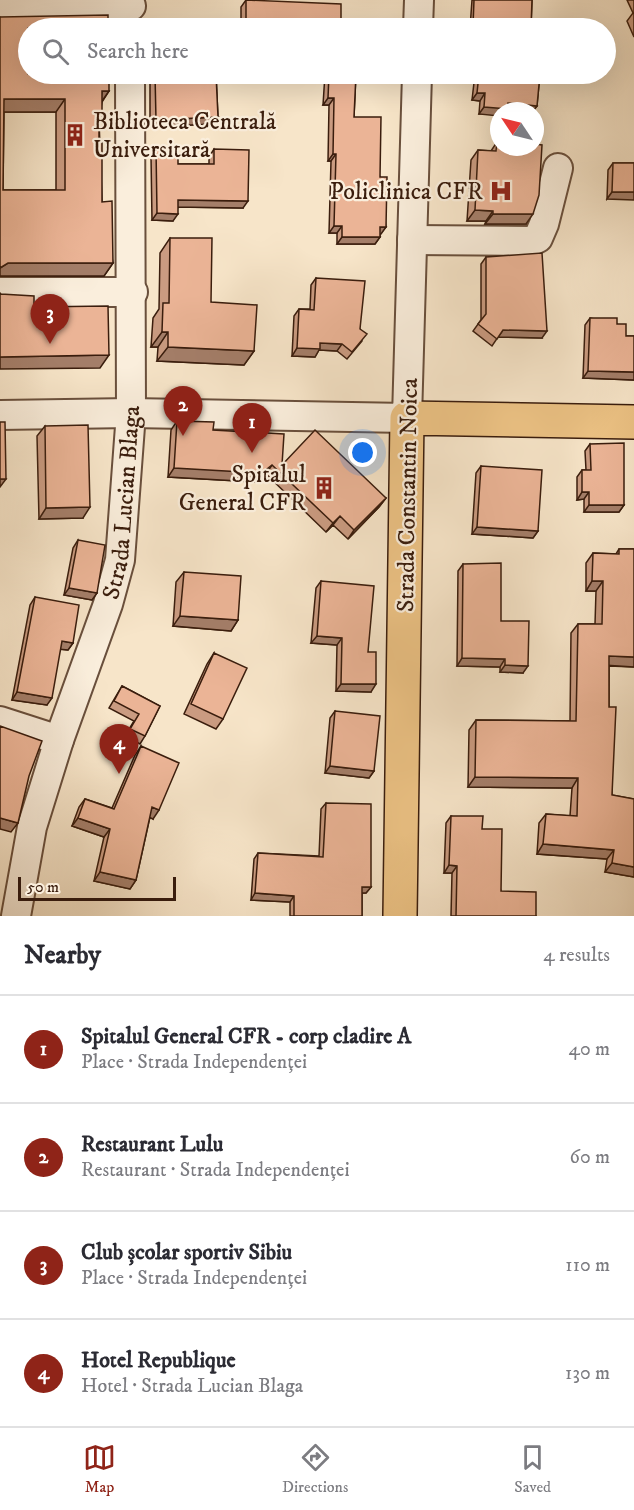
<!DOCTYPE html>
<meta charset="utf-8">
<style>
body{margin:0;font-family:"IM FELL DW Pica",serif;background:#f7f7f7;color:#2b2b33}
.compass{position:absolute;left:490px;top:102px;width:54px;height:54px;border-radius:50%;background:#fff;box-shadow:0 6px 24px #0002;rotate:305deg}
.scale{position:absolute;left:18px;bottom:15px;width:158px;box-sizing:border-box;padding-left:6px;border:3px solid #3a1d0d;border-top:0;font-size:16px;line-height:21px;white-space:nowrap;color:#3a1d0d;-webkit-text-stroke:4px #faeedc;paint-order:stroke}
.you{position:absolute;left:363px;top:453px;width:21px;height:21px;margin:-15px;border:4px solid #fff;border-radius:50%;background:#1a73e8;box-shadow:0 0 0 9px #1a73e833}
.badge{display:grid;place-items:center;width:39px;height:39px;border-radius:50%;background:#8f2418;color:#fff;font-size:20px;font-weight:700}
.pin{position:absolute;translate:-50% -50px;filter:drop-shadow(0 2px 3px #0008)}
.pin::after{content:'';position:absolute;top:32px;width:21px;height:18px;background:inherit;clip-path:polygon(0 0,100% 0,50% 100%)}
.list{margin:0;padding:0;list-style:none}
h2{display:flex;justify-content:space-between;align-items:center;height:78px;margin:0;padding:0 24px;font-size:26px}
h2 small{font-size:20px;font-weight:400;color:#7c7c81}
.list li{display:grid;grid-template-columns:39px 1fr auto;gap:18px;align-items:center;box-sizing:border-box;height:108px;padding:0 24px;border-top:2px solid #e1e1e2}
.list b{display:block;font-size:22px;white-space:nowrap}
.list p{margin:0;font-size:20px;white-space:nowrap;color:#7c7c81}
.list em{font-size:20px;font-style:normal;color:#7c7c81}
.icon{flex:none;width:33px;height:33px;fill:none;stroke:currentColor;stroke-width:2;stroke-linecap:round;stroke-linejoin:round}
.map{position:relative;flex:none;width:634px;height:916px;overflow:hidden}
.search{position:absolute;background:#fff;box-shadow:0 6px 24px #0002;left:18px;right:18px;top:18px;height:66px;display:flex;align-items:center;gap:15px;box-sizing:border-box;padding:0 21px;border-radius:33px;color:#7c7c81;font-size:22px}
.sheet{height:510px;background:#fff}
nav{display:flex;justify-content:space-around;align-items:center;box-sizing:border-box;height:84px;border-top:2px solid #e1e1e2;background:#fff;font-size:16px;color:#7c7c81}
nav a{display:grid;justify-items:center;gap:3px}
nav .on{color:#8f2418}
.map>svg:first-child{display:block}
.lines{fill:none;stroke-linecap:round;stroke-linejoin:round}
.minor-casing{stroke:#694f3c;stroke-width:32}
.major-casing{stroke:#3a1d0d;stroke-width:36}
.minor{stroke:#faeedc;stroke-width:28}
.major{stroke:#ecc284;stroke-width:33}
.wall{fill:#ca9b81;stroke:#3a1d0d;stroke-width:1.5;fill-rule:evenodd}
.shaded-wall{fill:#a47e69;stroke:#3a1d0d;stroke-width:1.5}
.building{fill:#ebb496;stroke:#3a1d0d;stroke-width:1.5;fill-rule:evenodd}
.labels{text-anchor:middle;stroke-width:4.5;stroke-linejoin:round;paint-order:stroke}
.poi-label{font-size:24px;fill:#3a1d0d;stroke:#faeedc;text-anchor:end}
.street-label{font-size:24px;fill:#3a1d0d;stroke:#faeedc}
</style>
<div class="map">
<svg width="634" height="916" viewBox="0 0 634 916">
<rect width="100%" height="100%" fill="#f7e5c9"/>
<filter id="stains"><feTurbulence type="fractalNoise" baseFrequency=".00333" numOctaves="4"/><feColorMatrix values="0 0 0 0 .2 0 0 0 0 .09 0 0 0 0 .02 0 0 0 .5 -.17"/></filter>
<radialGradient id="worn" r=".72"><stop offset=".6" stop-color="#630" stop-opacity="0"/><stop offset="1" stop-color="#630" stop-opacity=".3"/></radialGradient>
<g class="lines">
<g class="minor-casing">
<g id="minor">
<path d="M0,3L99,8L131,6"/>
<path d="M418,28L419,0"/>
<path d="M412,240L532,241L538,238L544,224L558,168"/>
<path d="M0,292H133"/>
<path d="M0,415L131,413L407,418L417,74"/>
<path d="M0,721L59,740"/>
<path id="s1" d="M16,916L32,827L59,740L108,604L120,560L131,413L130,74"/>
</g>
</g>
<g class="major-casing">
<path id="major" d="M400,916L407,418L634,422"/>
</g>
<use href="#minor" class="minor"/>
<use href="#major" class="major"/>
</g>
<path class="wall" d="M246,0L341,27L366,28H241V7Z
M472,0H532L531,28H470Z
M627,0H634V37L627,21L633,13Z
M0,17L109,91L102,102L99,120L102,202L113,263L104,276H0ZM4,112H56V190H3Z
M150,74H216L218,117L212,124L150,127Z
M325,74H356L354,117L380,177L386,227L380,234V237L375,244H337V233H329L331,161H328L329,105H323Z
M475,74H540L537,106L533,111H499L479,114L480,101L472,100Z
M497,142L526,224H485L486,221H467L471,160L478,150L491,151Z
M156,148L178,164H209V157L214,149L243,208L178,207L173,221L152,220L151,156Z
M613,163H634L607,199L608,170Z
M170,238L211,302L254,351L244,365L157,361L158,347H151L153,318L159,309L160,253Z
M486,257L542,338L498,337L492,346L473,331L481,320V264Z
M316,278L360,329L362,341L347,359L337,351L319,350L315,357L292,356L294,316L299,309H310L311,285Z
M590,318L617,324L626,336H634V380L583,378L585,325Z
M177,421L213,430L282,465L386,498L379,507L348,539L333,525L326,532L266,474L256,482L168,477L171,430Z
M45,426L83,518L39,519L37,436Z
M590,444L624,505L619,512H584V499L577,500V477L582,470H586L585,451Z
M481,466L538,531L533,538L472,534L476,473Z
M78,540L97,593L92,600L64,595L73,548Z
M619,549H634V667L609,666V707L612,795L634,799V877L605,872L607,859L537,854L539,823L546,814L570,816L572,788L468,787L469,730L476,720L570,721L571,633L578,624H595L596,591H586V563L593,553L616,554Z
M463,564L501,621L523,673L500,672V667L457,666L458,571Z
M184,572L238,620L231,631L173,626L176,582Z
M321,581L368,652L371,692L336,691L337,645L311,643L316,588Z
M35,597L73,643L68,650L60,649L47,705L12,700L30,605Z
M214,653L223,719L216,729L184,714L207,664Z
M122,686L160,706L145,736L140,744L125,736L134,721L109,708Z
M335,711L374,771L369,778L325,773L330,718Z
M141,746L153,819L150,817L136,880L130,889L94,881L104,837L72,826L79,807L85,799L112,808L135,755Z
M326,803L371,887L366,893H362V916H290V902L251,900L254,859L258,853L319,856L321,809Z
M451,816L482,829L501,891L536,916H451L452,873H444L446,823Z"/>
<path class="shaded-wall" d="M473,26L526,28H471Z
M102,91H109L100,104Z
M477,93H485L480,101L472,100Z
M328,98H334L329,105H323Z
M4,99H65L56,112H0Z
M508,103L537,106L533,111H499V116L479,114L484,107Z
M218,117L212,124L150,127L156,120Z
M333,154H336L331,161H328Z
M612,192H634V200L607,199Z
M178,200L248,201L243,208L173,207Z
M475,210L493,211L486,221H467Z
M157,213L178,214L173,221L152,220Z
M493,214H533L526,224H485Z
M334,226H342L337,233H329Z
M380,227H386L381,234H375Z
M342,237H380L375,244H337Z
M8,263H113L104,276H0V268Z
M503,330L547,331L542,338L498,337Z
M162,332H168L158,347H151Z
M320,343L342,344L337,351L319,350L315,357L292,356L297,348Z
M168,347L254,351L244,365L157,361Z
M109,355L100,368L0,369V357Z
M588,371L634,372V380L583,378Z
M272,465L266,474L256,482L168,477L174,468Z
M0,479H6L0,487Z
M582,492H589L584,499L577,500Z
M386,498L379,507L348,539L354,530Z
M589,505H624L619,512H584Z
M90,507L83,518L39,519L46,508Z
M340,516L333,525L326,532L333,523Z
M477,527L538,531L533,538L472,534Z
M592,581H603L596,591H586Z
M69,588L97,593L92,600L64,595Z
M180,616L238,620L231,631L173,626Z
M317,636L342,638L337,645L311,643Z
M62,641L73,643L68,650L57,649Z
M609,656L634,657V667L603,665Z
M462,658L505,659L500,667L457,666Z
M505,665L528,666L523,673L500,672Z
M341,684H376L371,692L336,691Z
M17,692L52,698L47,705L12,700Z
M330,766L374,771L369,778L325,773Z
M475,777L578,778L572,788L468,787Z
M152,807L159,810L153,819L146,816Z
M0,818L18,823L11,832L0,829Z
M78,818L110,829L104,837L72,826Z
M543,844L614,850L607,859L537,854Z
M612,863L634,867V877L605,872Z
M449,865L457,866L452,873H444Z
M100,872L136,880L130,889L94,881Z
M362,887H371L366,893H357Z
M255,893L294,896L290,902L251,900Z"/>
<path class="building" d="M246,0L341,4V27L366,28H246Z
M474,0H532L531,28L473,26Z
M108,15V28H28V74H109V91H102V116H99V142H102V202L112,201L113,263H8L0,268V17ZM4,99H65V190H3Z
M155,74H216L218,117L156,120Z
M329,74H356L354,117H381L380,177H387L386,227H380V237H342V226H334L336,154H333L334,98H328Z
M479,74H540L537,106L508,103V109L484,107L485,93H477Z
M497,142H499V147H535V144L542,145L539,195L533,214H493V211L475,210L478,150L496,151Z
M156,148L178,149V164H214V149L249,150L248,201L178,200V214L157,213Z
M613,163H634V192H612Z
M170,238H212L211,302L257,305L254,351L168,347V332H162L163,303H169Z
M542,253L547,331L503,330L497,339L478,324L486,314V257Z
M316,278L365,281L360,329L367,334L352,352L342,344L320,343V349L297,348L299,309L314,310Z
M0,293L1,294L34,296V307L108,306L109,355L0,357Z
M590,318H617V324H626V336H634V372L588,371Z
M177,421L214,422L213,430L284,434L282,465L315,430L386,498L354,530L340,516L333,523L272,465L262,473L174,468Z
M0,422H5L6,479H0Z
M88,425L90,507L46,508L45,426Z
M624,443V505H589V492H582V470H591L590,444Z
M481,466L542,470L538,531L477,527Z
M78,540L105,545L97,593L69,588Z
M619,549H634V657L609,656V707H616L612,795L634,799V867L612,863L614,850L543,844L546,814L577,816L578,778L475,777L476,720L576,721L578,624H602L603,581H592L593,553L619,554Z
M501,563V621H529L528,666L505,665V659L462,658L463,564Z
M184,572L241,576L238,620L180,616Z
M321,581L374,586L368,652H376V684H341L342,638L317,636Z
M35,597L79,605L73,643L62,641L52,698L17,692Z
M214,653L247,668L223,719L191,704Z
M122,686L160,706L145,736L130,729L139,714L114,701Z
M335,711L380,716L374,771L330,766Z
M0,726L42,741L29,776L18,823L0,818Z
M141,746L179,763L159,810L152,807L136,880L100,872L110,829L78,818L85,799L114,809Z
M326,803L371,804V887H362V916H294V896L255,893L258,853L323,857Z
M451,816H483L482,829H502L501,891L536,892V916H456L457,866L449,865Z"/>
<defs>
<g id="building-bare" transform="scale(1.8)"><path d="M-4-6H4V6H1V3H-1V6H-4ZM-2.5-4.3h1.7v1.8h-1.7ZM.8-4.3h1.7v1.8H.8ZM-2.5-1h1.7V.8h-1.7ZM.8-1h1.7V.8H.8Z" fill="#8f2418" stroke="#faeedc" stroke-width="2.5" paint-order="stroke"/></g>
<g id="hospital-bare" transform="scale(1.8)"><path d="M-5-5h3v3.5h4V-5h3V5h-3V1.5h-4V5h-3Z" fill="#8f2418" stroke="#faeedc" stroke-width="2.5" paint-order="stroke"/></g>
</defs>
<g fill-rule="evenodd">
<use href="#building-bare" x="75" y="135"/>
<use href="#hospital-bare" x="501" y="191"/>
<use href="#building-bare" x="324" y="488"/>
</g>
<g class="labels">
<g class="poi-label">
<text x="93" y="129" text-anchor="start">Biblioteca Centrală<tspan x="93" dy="28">Universitară</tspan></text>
<text x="483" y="199">Policlinica CFR</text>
<text x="306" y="482">Spitalul<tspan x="306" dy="28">General CFR</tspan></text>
</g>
<g class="street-label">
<text transform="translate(407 495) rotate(-89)" y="8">Strada Constantin Noica</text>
<text dy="8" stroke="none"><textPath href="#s1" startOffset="429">Strada Lucian Blaga</textPath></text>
</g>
</g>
<rect width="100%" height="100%" filter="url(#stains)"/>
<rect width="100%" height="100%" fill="url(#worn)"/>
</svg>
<svg class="compass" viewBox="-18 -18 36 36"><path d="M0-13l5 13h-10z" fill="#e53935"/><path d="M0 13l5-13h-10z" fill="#7c7c81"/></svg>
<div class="scale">50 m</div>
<div class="you"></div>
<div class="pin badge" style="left:252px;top:453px">1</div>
<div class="pin badge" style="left:183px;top:436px">2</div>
<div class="pin badge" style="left:50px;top:344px">3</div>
<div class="pin badge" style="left:119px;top:774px">4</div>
<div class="search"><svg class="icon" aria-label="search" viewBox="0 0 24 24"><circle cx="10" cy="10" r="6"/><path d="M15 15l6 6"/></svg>Search here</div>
</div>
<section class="sheet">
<h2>Nearby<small>4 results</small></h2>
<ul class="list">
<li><span class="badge">1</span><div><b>Spitalul General CFR - corp cladire A</b><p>Place · Strada Independenței</p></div><em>40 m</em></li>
<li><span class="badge">2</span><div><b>Restaurant Lulu</b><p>Restaurant · Strada Independenței</p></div><em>60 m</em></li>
<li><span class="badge">3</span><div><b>Club școlar sportiv Sibiu</b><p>Place · Strada Independenței</p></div><em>110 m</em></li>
<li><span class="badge">4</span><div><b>Hotel Republique</b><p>Hotel · Strada Lucian Blaga</p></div><em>130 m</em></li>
</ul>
</section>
<nav>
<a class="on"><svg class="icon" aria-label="map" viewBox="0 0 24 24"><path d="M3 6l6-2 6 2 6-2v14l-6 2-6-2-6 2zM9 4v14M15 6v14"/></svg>Map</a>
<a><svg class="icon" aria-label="directions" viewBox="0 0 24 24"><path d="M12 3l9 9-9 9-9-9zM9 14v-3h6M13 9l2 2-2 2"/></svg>Directions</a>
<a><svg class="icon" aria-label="saved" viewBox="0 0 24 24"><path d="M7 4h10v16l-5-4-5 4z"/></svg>Saved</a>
</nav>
